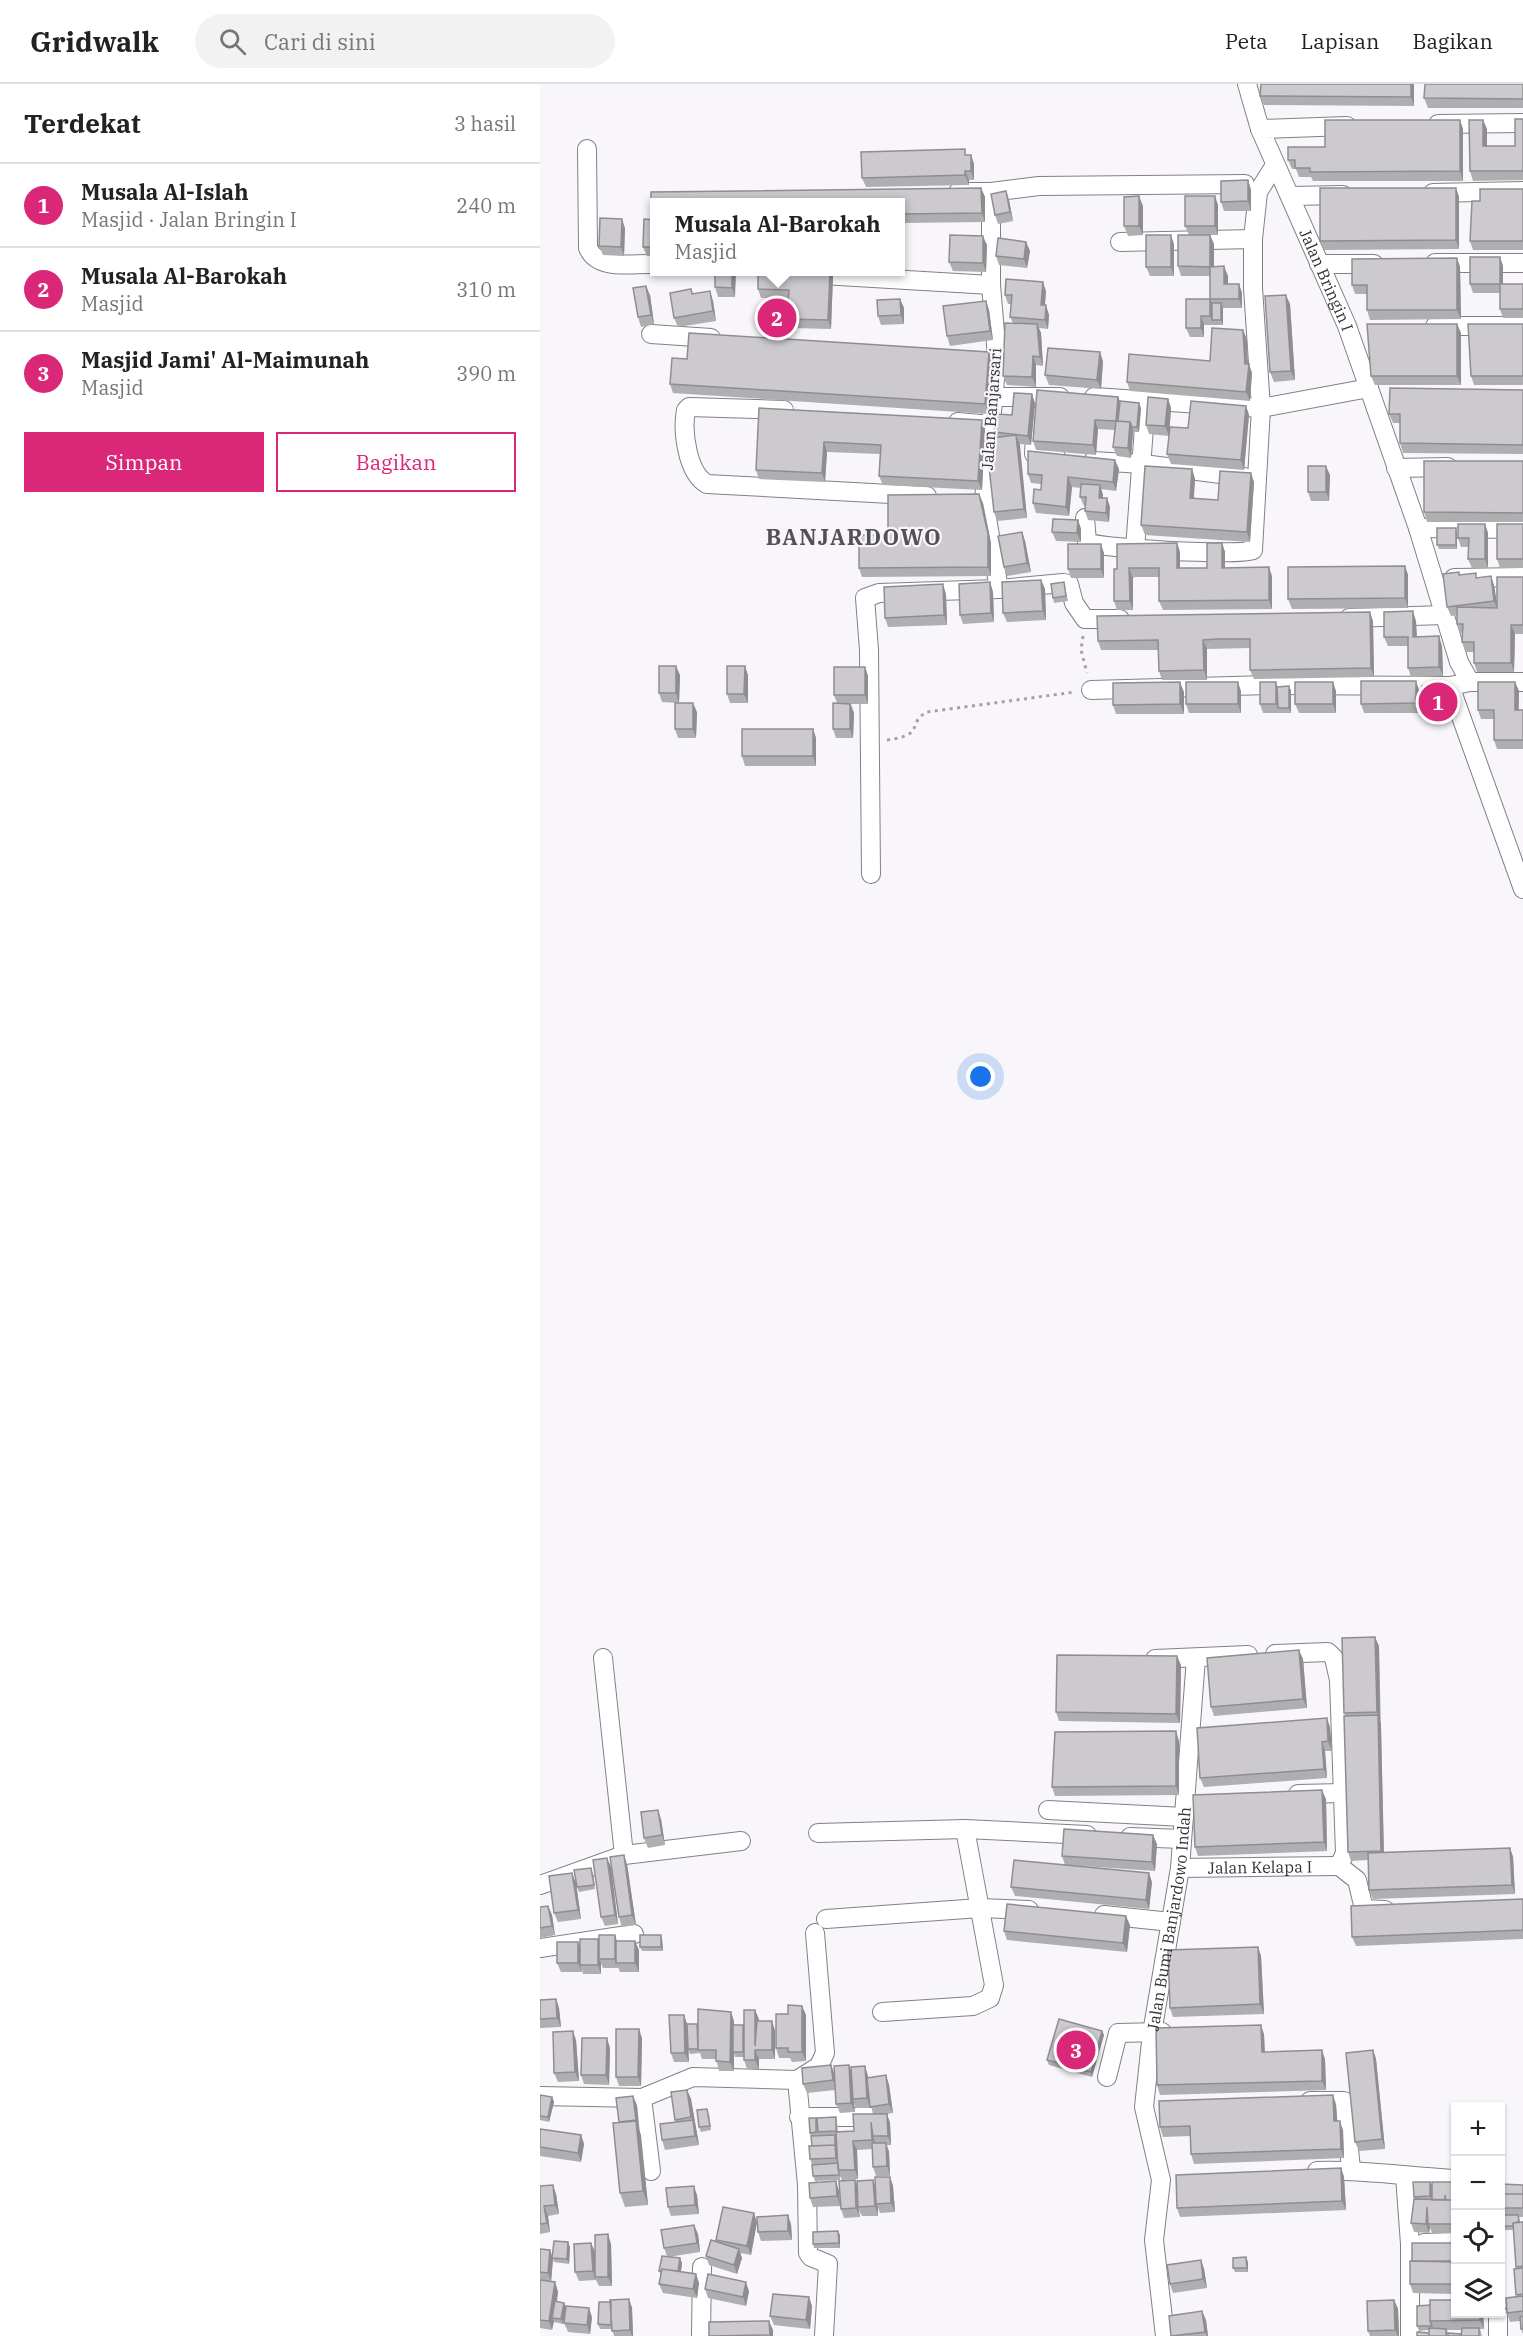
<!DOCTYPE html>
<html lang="id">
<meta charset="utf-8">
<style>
body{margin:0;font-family:"IBM Plex Serif",serif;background:#f2f2f2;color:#222}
.controls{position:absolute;right:18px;bottom:18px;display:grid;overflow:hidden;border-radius:0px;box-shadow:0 2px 4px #0004}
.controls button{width:54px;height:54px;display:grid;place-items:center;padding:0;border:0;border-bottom:2px solid #e0e0e0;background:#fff;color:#222;font:30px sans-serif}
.you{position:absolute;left:441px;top:993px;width:21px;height:21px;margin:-15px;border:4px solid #fff;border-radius:50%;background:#1a73e8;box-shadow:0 0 0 9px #1a73e833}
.badge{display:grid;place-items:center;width:39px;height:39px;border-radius:50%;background:#db2777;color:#fff;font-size:20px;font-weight:700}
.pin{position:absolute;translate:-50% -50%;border:3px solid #fff;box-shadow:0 2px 6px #0006}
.popup{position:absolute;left:110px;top:114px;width:255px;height:78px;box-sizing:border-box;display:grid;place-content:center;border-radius:0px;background:#fff;filter:drop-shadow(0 2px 4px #0005);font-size:20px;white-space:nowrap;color:#767676}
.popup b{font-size:22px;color:#222}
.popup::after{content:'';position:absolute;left:50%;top:100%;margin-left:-12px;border:12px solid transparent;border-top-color:#fff}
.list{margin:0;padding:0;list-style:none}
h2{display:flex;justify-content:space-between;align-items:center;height:78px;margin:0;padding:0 24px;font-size:26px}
h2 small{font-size:20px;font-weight:400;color:#767676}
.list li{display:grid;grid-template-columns:39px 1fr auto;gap:18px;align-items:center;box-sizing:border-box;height:84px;padding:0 24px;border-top:2px solid #e0e0e0}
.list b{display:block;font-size:22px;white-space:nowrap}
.list p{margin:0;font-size:20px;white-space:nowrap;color:#767676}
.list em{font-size:20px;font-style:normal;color:#767676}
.actions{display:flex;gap:12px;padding:18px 24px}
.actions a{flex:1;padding:14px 0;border:2px solid #db2777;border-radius:0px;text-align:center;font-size:21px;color:#db2777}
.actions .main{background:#db2777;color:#fff}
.icon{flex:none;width:33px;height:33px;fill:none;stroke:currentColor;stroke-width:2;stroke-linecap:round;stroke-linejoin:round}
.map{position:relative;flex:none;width:983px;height:2252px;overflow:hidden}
header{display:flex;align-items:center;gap:36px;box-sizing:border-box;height:84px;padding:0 30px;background:#fff;border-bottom:2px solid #e0e0e0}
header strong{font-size:28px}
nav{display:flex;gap:33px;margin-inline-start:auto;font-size:21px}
.search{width:420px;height:54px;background:#f2f2f2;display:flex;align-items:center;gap:15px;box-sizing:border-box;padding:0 21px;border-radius:33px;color:#767676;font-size:22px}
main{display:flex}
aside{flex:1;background:#fff}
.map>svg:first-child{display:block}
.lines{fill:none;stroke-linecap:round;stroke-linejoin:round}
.minor-casing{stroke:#828084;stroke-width:20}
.path{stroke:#a3a1a4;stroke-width:3;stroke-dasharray:3 4.5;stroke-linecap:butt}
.minor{stroke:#fff;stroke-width:18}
.wall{fill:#afaeb1;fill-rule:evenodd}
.shaded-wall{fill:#8f8d90}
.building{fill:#cccace;stroke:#8f8d90;stroke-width:1.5}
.labels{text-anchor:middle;stroke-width:4.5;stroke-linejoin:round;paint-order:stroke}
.street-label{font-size:16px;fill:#343335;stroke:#f8f6fa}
.district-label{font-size:22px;font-weight:bold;letter-spacing:1.5px;fill:#535155;stroke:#f8f6fa}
</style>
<header>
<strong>Gridwalk</strong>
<div class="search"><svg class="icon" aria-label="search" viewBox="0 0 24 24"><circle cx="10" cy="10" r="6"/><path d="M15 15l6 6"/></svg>Cari di sini</div>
<nav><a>Peta</a><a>Lapisan</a><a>Bagikan</a></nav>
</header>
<main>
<aside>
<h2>Terdekat<small>3 hasil</small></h2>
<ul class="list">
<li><span class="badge">1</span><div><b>Musala Al-Islah</b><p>Masjid · Jalan Bringin I</p></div><em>240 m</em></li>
<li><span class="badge">2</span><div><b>Musala Al-Barokah</b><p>Masjid</p></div><em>310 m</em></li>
<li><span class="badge">3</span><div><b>Masjid Jami' Al-Maimunah</b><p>Masjid</p></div><em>390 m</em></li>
</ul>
<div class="actions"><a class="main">Simpan</a><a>Bagikan</a></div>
</aside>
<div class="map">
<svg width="983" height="2252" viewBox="0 0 983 2252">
<rect width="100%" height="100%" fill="#f8f6fa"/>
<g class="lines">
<g class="minor-casing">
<g id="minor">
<path d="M707,0L720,45"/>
<path d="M898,40L983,39"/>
<path id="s1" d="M807,42L720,45L807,242L878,444L919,578L930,598"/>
<path d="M47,65L48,164C58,187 92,179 114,180"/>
<path d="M418,108H451L499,102L705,100"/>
<path d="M451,108V201L457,273L444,416L459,505"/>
<path d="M893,109L983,107"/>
<path d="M751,112L803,111"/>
<path d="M580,158L713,155"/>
<path d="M895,179H983"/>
<path d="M779,180H834"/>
<path d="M232,188L451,201"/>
<path d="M895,242H983"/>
<path d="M111,250L171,254"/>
<path d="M453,313H520"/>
<path d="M554,313L721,324L829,304"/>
<path d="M244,326L149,323L146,326C142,347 147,389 167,400L387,412"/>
<path d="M496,333L494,370L516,373"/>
<path d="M418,338L452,341"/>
<path d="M553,377L603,380L704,393"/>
<path d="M856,384L908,383"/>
<path d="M545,434L547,458C561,465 701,472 713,466L721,324L713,204V155L718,108L735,81"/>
<path d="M878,444L983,445"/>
<path d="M595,465L606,316"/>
<path d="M914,494L983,493"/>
<path d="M809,534L904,531"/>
<path d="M910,602L983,805"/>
<path d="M551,606L728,601L910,602L930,598H983"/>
<path d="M331,790L329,566L325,514L339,509L459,505L523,499L529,500L534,519L545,535H580"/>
<path d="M735,1570L788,1568L794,1574L799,1596L805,1769L799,1782"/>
<path d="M63,1574L84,1771"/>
<path d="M615,1575L708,1571"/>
<path d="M758,1710L803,1709"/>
<path d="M508,1726L644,1733"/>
<path d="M278,1749L425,1745L547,1751"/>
<path d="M590,1753L642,1755"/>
<path d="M799,1782L817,1796L824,1825L845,1826"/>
<path id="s2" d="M640,1784L799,1782"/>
<path d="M0,1801L84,1771L201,1757"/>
<path d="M564,1831L631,1838"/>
<path d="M286,1835L440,1824L489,1826"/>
<path d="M0,1864L94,1850"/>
<path d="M342,1928L433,1922L450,1914L454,1901L425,1745"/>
<path d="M567,1993L578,1949L622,1948"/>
<path d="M257,1996L267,2101L268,2169L271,2173L288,2180L284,2252"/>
<path d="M0,2012L102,2014L153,1993L257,1996L279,1982L285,1969L275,1849"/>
<path d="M102,2014L111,2087"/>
<path d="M770,2017H804L811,2085"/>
<path d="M259,2033H338"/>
<path d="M777,2087C823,2085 869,2093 916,2095"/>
<path d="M865,2092L870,2160V2252"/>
<path d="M884,2159L916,2158"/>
<path d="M958,2230V2252"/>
<path d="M161,2252L162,2183"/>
<path id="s3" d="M625,2252L614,2156L621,2096L604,2023L612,1949L640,1784L656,1574"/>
</g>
</g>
<path class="path" d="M543,552L541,566L547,589
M347,656C387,651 366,639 387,628L535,608"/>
<use href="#minor" class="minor"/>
</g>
<path class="wall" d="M874,0V22L724,21L720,12Z
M983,0V24H888L884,14Z
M983,35V96L933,97L930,87L943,36L947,45V62H975Z
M920,36L923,45V97H773L771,93H759L756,85H752L748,76L785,63Z
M427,71H431L434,80V96H429V101L326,103L322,94Z
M708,96L711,106V127H684L681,118Z
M441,104L445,113V138L360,139V118H114V172H107L103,163L104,135L112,136L111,133V108Z
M916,104L919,113V165L784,166L780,157Z
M983,105V166H933L930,157L940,117Z
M466,107L469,116L473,137L458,140L455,131Z
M678,121V151H649L645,142Z
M603,122V151L588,152L584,142Z
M85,144L84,172L63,171L59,162Z
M670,151L674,160V183L688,192V200H699L702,209V224H683V241H664V253H650L646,244L670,215V192H641L638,182Z
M486,158L490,167L487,184L459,181L456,172Z
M634,160V192H610L606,183Z
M447,161L446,188L413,187L409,178Z
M960,173L963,182V200H983V234H963L960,225V209H933L930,200Z
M917,174L920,183L921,235L830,236L827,226V210H815L812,201Z
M175,188H195V213H178L175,203Z
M293,192L291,245L251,244L247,235L248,232L244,246L225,241L223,236L248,224V215L221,214L218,205Z
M151,205L153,210L173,217L176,237L138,243L134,234Z
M506,207L505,221L509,231L508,245L499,244L501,249L503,282L496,281V303L467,301L463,292L473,239L470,233L471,220H468L465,211Z
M110,211L114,240L101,243L98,233Z
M360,215L364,224V240L341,241L338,232Z
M446,217L449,226L453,256L410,262L407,252Z
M750,220L755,296L734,298L730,288Z
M917,240L921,249V301H835L831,292Z
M983,240V301H934L931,292Z
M703,246L707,256L708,280L712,289L710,317L590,307L587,298L670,277Z
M449,268L452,277L449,330L133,309L130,300L147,275Z
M563,277L561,305L509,301L505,291Z
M983,306V370L863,369L860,359V339H853L849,330Z
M578,313L580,317L601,324L599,348H593L591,374L577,372L573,363L575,346L558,345L556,371L496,366L493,357Z
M628,315L631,324L629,352L609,350L606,341Z
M495,319L491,361L479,360L487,434L457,437L454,428L453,373L456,353L454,348L472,331Z
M706,322L709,331L704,386L631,380L627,370L648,344Z
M219,324L442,336L445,345L442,406L343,401L339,392L340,370L287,368L285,398L219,395L216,386Z
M983,377V438H887L884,428Z
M579,385L576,407L561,405L563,411V414L570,423L569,438L548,436L545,427V422H544L540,413L541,404L532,403L529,432L496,429L493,419L501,406V400L491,399L488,390Z
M652,385L655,395L654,414L678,416L714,398L710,458L605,451L601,441Z
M790,391L789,417H771L768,408Z
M443,419L451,459V492L322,493L319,484L348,451Z
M538,436L541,445V458L516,457L512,448Z
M945,440L948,449V484H932L928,475L929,463H921L918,454Z
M983,440V484H960L957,475Z
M482,448L485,457L491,488L467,492L464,483Z
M917,449V465H899L897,461Z
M637,459L640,468V484H667L682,459L685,468V484L732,492V525L623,526L619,517V493H595L593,494V526H577L574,517L577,485Z
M564,469V494H531L528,485Z
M865,482L868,491V524L752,525L748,515Z
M920,491L938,494L954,501L957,522L983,493V550H975L974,588H937L934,579V568H926L922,558V549H920L917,540V531L911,532L907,523Z
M501,496L505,505L506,536L467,538L463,529Z
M450,498L453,508L454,538L423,540L420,531Z
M524,498L528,517L514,519L513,514Z
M406,510L407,541L348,543L345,534Z
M833,537L834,593L714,595L710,586V564L667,565V596H622L619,587L618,566H561L558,557Z
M876,537L877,553L902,562L903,592L871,593L868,584V562H848L844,553Z
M325,583L328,592V620H311L314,629L313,654H296L293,645L297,619L294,611Z
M140,591L139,619L122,618L119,609Z
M208,591V619H190L187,610Z
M736,598L737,603L749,602L751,607V629H723L720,620Z
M975,598L979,607V626H983V665H957L954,656V635H941L938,626Z
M910,602L912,607L911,630H884L882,625Z
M879,606V629H824L821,620Z
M701,607V629H649L646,620Z
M796,607V629H759L755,620Z
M644,608V630H576L573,621Z
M157,628L156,654H138L135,645Z
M273,645L276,654V682H205L202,672Z
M839,1562L844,1769L970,1764L973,1773L975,1810L833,1815L829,1806L828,1776L811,1777L808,1768L805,1632L804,1629Z
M763,1575L767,1624L674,1632L671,1623Z
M641,1581L640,1639L519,1637L516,1628Z
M790,1643L792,1667H785L787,1694L664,1703L660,1694Z
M639,1657V1711L515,1712L512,1703Z
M786,1715L787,1767L658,1772L655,1763Z
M121,1735L125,1761L108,1764L104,1754Z
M617,1760L615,1787L528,1781L612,1798L609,1825L475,1812L471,1803L525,1781L522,1772Z
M67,1774L71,1783L78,1840L65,1842L61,1833Z
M87,1780L96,1841L82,1843L79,1833Z
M53,1788L55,1805L39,1808L37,1803Z
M36,1799L41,1835L18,1838L14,1829Z
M983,1815V1855L816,1862L812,1853Z
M8,1822L12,1831L15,1851L0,1854V1823Z
M590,1841L587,1868L467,1856L464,1847Z
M58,1855L59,1860L77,1857L99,1866V1888H80L78,1883V1884H63L61,1879V1890H43L42,1885V1888H21L17,1879L38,1858L40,1864Z
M122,1855L123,1867H102L100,1863Z
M718,1863L721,1872L724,1930L633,1933L630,1924Z
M16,1915L19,1924L21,1943L0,1944V1916Z
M262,1922L266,1931V1977L252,1978L250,1974H239L236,1964L248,1930Z
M215,1926L219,1937L235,1946V1975H219V1985H207L204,1976V1973H195L194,1969V1987H179L176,1975H162L160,1969L150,1970L148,1965L158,1943L194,1937V1941H203Z
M144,1931L147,1940L149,1978H134L131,1969Z
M562,1947L564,1951L552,1993L509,1981L507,1976Z
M724,1950L725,1968L785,1975L786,2006L620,2011L617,2001Z
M102,1954L101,2002H79L76,1993Z
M36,1956L39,1997L18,1998L14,1989Z
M70,1964L69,2001L44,2000L41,1991Z
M833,1966L836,1975L845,2065L819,2067L815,2058Z
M291,1981L294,1989L309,1981L311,1987L325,1982L328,1994L346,1991L349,2001L353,2029L347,2030L350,2039L351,2061H347L349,2068L350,2092H336L333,2083L332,2065L317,2066L318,2095L302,2096L300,2092V2096L275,2097L273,2092V2083L270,2075L272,2062L271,2053L270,2049L276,2034L277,2038L296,2033L297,2038L298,2047H314L333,2030L330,2018V2024H316L314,2019L315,2028L300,2029L296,2020L295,2006L267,2009L263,2000Z
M147,2006L151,2015L159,2061L125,2066L122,2056L136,2038L135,2036Z
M0,2011L12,2013L14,2018L9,2038L0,2036Z
M796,2020L797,2037L803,2046L804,2074L654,2080L651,2070L650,2052L623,2053L620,2043Z
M97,2021L108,2121L85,2123L80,2109L79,2039Z
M169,2029L171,2046L161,2048L159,2043Z
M0,2045L41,2051L44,2060L41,2078L0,2072Z
M801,2084L804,2093L806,2126L640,2133L637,2124Z
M350,2093L353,2102L355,2128L340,2129L338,2123V2132H322L319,2126L320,2133L304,2134L301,2125Z
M890,2098L892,2102V2112L915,2098V2149H892L890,2143L889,2149L874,2148L871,2139L874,2115V2113Z
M983,2101V2133H979L980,2138H983V2250L981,2245L980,2237L970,2238L967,2229L977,2213V2185L973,2146H964L962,2142V2133H960V2110Z
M0,2102L16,2110L19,2130L8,2132L10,2148L0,2150Z
M299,2107L300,2122L273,2123L270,2114Z
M157,2111L159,2130L131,2132L128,2123Z
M217,2138L211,2171L200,2169L202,2174L197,2190L169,2181L166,2172L177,2158L176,2156Z
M251,2140L252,2156L221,2157L218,2148Z
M158,2150L160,2168L128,2173L142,2179L141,2188L156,2190L159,2199L157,2214L123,2209L119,2200L121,2191L119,2187L127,2172L124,2164Z
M300,2151V2164H274L273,2160Z
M915,2154V2210L873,2209L870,2200L872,2177L914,2159Z
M51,2159L55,2168L71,2160L72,2202H59L56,2196L39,2197L35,2188Z
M30,2163L29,2180L14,2178L13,2175L11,2198H15L18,2208L17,2218L24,2219L26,2223L23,2240L14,2238V2237L12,2246L0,2244V2165L12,2173Z
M661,2176L664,2185L667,2204L633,2209L630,2200Z
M708,2178V2188H695L693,2184Z
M165,2205L209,2207L206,2222L168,2214Z
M89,2215L92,2224L93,2252H74L72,2245H60L58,2240L71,2218Z
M854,2216L858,2225L859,2252H830L828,2247Z
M272,2222L270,2245L234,2241L230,2232Z
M915,2229H943L944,2245H940L942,2252H877L889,2249V2246L879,2247L877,2242ZM907,2246H922L921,2252L908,2249Z
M52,2233L50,2250L28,2248L24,2239Z
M666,2236L668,2252H631Z"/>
<path class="shaded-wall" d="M871,0H874V22L871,13Z
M920,36L923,45V97L920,87Z
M943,36L947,45V71L943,62Z
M431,71L434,80V96L431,87Z
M425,87L429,96V101L425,91Z
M708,96L711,106V127L708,117Z
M441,104L445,113V138L442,129Z
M916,104L919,113V165L916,156Z
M466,107L469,116L473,137L470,128Z
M599,112L603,122V151L599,142Z
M675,112L678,121V151L675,142Z
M82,135L85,144L84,172L81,163Z
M631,151L634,160V192L631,183Z
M670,151L674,160V192L670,183Z
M443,152L447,161L446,188L443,179Z
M486,158L490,167L487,184L484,175Z
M960,173L963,182V209L960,200Z
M917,174L920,183L921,235L917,226Z
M684,182L688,192V209L684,200Z
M192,188H195L196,189L195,213L192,204Z
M290,188H291L293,192L291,245L288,236Z
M503,198L506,207L504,230L501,221Z
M699,200L702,209V224L699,215Z
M106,202L110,211L114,240L111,231Z
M170,207L173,217L176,237L173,227Z
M746,211L750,220L755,296L751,287Z
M360,215L364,224V240L361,231Z
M670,215L674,224L672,236L670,232Z
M446,217L449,226L453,256L450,247Z
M681,219L683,224V241L681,236Z
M506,221L509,231L508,245L505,236Z
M247,223L249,227L244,246L242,241Z
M661,232L664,241V253L661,244Z
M497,240L501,249L503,282L500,273Z
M917,240L921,249V301L917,292Z
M703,246L707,256L708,288L709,280L712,289L710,317L706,308Z
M449,268L452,277L449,330L445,320Z
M560,268L563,277L561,305L557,296Z
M493,272L496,281V303L492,293Z
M492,310L495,319L491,361L488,352Z
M578,313L581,322L579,342L576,337Z
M628,315L631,324L629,352L625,342Z
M599,319L601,324L599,348L597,343Z
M706,322L709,331L704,386L701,376Z
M442,336L445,345L442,406L438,397Z
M555,336L558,345L556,371L553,361Z
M590,338L593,347L591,374L588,364Z
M476,351L480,361L487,434L484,425Z
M284,358L287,368L285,398L282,389Z
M575,376L579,385L576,407L573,398Z
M786,382L790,391L789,417L786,408Z
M652,385L655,395L653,423L650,414Z
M711,389L714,398L710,458L707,448Z
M528,393L532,403L529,432L526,423Z
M560,401L563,411L562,423L559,414Z
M439,410L443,419L451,459V492L448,483Z
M567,414L570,423L569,438L566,429Z
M538,436L541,445V458L537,449Z
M945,440L948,449V484L945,475Z
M916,444L917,449V465L916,461Z
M482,448L485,457L491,488L487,479Z
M637,459L640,468V493L637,484Z
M682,459L685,468V493L682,484Z
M561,460L564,469V494L561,485Z
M865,482L868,491V524L865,514Z
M729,483L732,492V525L729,516Z
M589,484L593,494V526L590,517Z
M951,492L954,501L958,526L954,517Z
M501,496L505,505L506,536L503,527Z
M450,498L453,508L454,538L451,529Z
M403,500L406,510L407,541L404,531Z
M873,527L876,537L877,562L873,553Z
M830,528L833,537L834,593L831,584Z
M971,541L975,550L974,588L971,579Z
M899,552L902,562L903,592L899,583Z
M663,556L667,565V596L664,586Z
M136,582L140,591L139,619L136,609Z
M205,582L208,591V619L204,610Z
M325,583L328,592V620L325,611Z
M876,597L879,606V629L876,619Z
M640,598L644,608V630L640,620Z
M698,598L701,607V629L698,620Z
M736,598L739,607L738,624L736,620Z
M793,598L796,607V629L793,620Z
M975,598L979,607L978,635L975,626Z
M749,602L751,607V629L749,624Z
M910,602L912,607L911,630L909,626Z
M153,619L157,628L156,654L153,645Z
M310,620L314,629L313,654L310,645Z
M273,645L276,654V682L273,672Z
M835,1553L839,1562L840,1637L837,1628Z
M759,1566L763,1575L767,1624L763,1615Z
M637,1572L641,1581L640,1639L636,1630Z
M838,1631L841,1640L844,1776L841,1767Z
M787,1634L790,1643L792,1667L788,1657Z
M636,1647L639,1657V1711L636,1702Z
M782,1658L785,1667L787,1694L784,1685Z
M782,1706L786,1715L787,1767L784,1758Z
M118,1726L121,1735L125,1761L122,1751Z
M613,1751L617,1760L615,1787L612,1778Z
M970,1764L973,1773L975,1810L972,1801Z
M84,1771L87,1780L96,1841L92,1831Z
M67,1774L71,1783L78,1840L75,1831Z
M32,1789L36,1799L41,1835L38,1826Z
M609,1789L612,1798L609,1825L606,1816Z
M8,1822L12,1831L15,1851L12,1842Z
M586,1832L590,1841L587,1868L583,1859Z
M75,1851L78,1860L76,1879L78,1884L75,1875Z
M121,1851L122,1855L123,1867L121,1863Z
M58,1855L61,1864L59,1875L61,1879V1890L58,1881Z
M95,1857L99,1866V1888L95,1879Z
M38,1858L42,1868L40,1881L42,1888L38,1879Z
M718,1863L721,1872L724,1930L720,1920Z
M16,1915L19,1924L21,1943L17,1934Z
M262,1922L266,1931V1977L262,1968Z
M215,1926L219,1935V1966L215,1962Z
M191,1928L194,1937V1987L190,1978Z
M144,1931L147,1940L149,1978L145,1969Z
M232,1937L235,1946V1975L232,1966Z
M721,1941L724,1950L725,1977L722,1968Z
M99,1945L102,1954L101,2002L98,1993Z
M33,1947L36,1956L39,1997L35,1988Z
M562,1947L564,1951L552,1993L551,1988Z
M67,1954L70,1964L69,2001L66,1991Z
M215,1966L219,1975V1985L215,1976Z
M782,1966L785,1975L786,2006L782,1997Z
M833,1966L836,1975L845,2065L842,2055Z
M291,1981L294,1990L296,2006L293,1996Z
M309,1981L312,1990L313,2015L314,2019L315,2028L311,2019Z
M325,1982L328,1992L330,2024L327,2014Z
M346,1991L349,2001L353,2029L349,2020Z
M147,2006L151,2015L159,2061L155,2052L154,2039L151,2033Z
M793,2011L796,2020L798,2046L794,2037Z
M93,2012L97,2021L99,2045L96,2036Z
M12,2013L14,2018L9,2038L8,2033Z
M347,2030L350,2039L351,2061L348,2052Z
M96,2037L101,2051L108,2121L103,2107Z
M800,2037L803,2046L804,2074L801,2065Z
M331,2038L333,2052L335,2058V2065L332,2056Z
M41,2051L44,2060L41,2078L38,2069Z
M295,2051L297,2055L298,2081L296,2074Z
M313,2057L317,2066L318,2095L315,2086Z
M346,2059L349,2068L350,2092L347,2082Z
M801,2084L804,2093L806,2126L802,2117Z
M350,2093L353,2102L355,2128L351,2119Z
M315,2096L319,2105L318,2123L320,2133L316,2124Z
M333,2096L337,2105L336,2120L338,2123V2132L335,2122Z
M296,2097L299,2107L300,2122L297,2112Z
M890,2098L892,2102V2117L890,2112Z
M13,2101L16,2110L19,2130L15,2121Z
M154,2102L157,2111L159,2130L155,2121Z
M4,2122L8,2132L10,2148L7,2139Z
M887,2123L888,2140L890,2143L889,2149L886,2140Z
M214,2129L217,2138L211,2171L207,2162Z
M248,2131L251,2140L252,2156L248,2147Z
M154,2141L158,2150L160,2168L157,2159Z
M298,2147L300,2151V2164L299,2159Z
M68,2150L71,2160L72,2202L68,2193Z
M28,2158L30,2163L29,2180L27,2175Z
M51,2159L55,2168V2193L53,2187Z
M199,2165L202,2174L197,2190L194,2181Z
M10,2166L13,2175L11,2198L8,2189Z
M706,2173L708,2178V2188L707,2184Z
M140,2174L142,2179L140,2195L138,2190Z
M661,2176L664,2185L667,2204L663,2195Z
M156,2190L159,2199L157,2214L153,2205Z
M15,2198L18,2208L14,2234H12L14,2237L12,2246L9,2237Z
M206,2198L209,2207L206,2222L203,2213Z
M269,2213L272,2222L270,2245L266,2236Z
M89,2215L92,2224L93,2252H92L90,2246Z
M854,2216L858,2225L859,2252H858L855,2246Z
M24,2219L26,2223L23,2240L21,2235Z
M49,2224L52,2233L50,2250L47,2241Z
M662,2227L666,2236L668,2252H667L665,2248Z
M940,2229H943L944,2245L940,2236Z
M229,2237L233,2246V2252H230V2251Z"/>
<path class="building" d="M721,0H871V13L720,12Z
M885,0H983V15L884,14Z
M975,35H983V87H930L929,36H943V62H975Z
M785,36H920V87L770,88V84H755V76H748V63H785Z
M425,65V71H431V87H425V91L322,94L321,68Z
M708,96V117L681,118V97Z
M441,104L442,129L360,130V118H114V133H111V108Z
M780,104H916V156L780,157Z
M940,105H983V157H930L932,117H940Z
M466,107L470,128L455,131L451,110Z
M599,112V142H584V113Z
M645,112H675V142H645Z
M60,134L82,135L81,163L59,162Z
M104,135L114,136V163H103Z
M410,151L443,152V179L409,178Z
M606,151H631V183H606Z
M638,151H670V183L684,182V200H699V215H670V183L638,182Z
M458,154L486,158L484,175L456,172Z
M930,173H960V200H930Z
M917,174V226H827V201H812V175Z
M175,188H192V204L175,203Z
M218,188H290L288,236L247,235L249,206L218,205Z
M466,195L503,198L501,221H506L505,236L470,233L472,211H465Z
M960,200H983V225H960Z
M106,202L111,231L98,233L93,204Z
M151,205L152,210L170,207L173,227L134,234L130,209Z
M746,211L751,287L730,288L725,212Z
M360,215L361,231L338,232L337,216Z
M646,215H670V232H661V244H646Z
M228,217L247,223L242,241L223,236Z
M446,217L450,247L407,252L403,222Z
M672,219H681V236H672Z
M465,239L497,240L500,273L493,272L492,293L463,292Z
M827,240H917V292H831Z
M928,240H983V292H931Z
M672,244L703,246L705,280H709L706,308L587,298L589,270L670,277Z
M149,249L449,268L445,320L130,300L132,274L147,275Z
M508,264L560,268L557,296L505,291Z
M850,304L983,306V361L860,359V330H849Z
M497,306L578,313L576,337L590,338L588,364L573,363L576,337L555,336L553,361L493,357Z
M474,309L492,310L488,352L454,348L456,330L472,331Z
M608,313L628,315L625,342L606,341Z
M580,317L599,319L597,343H592L590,338L578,337Z
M651,317L706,322L701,376L627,370L630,343L648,344Z
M219,324L442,336L438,397L339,392L341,361L284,358L282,389L216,386Z
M476,351L484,425L454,428L448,374L453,373L451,354Z
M488,367L575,376L573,398L528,393L526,423L493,419L494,405L501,406L502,391L488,390Z
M884,377H983V429L884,428Z
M605,382L652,385L650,414L663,415L678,416L680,387L711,389L707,448L601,441Z
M768,382H786V408H768Z
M541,400L560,401L559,414H567L566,429L545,427L546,413H540Z
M439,410L448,450V483L319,484V451H348V411Z
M513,435L538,436L537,449L512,448Z
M918,440H945V475H928L929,454H918Z
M957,440H983V475H957Z
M897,444H916V461H897Z
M482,448L487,479L464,483L458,452Z
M637,459V484H667V459H682V484L729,483V516L619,517V484H589L590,517H574V485H577V460Z
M528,460H561V485H528Z
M865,482V514L748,515V483Z
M919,488V491L936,489V494L951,492L954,517L907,523L903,490Z
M957,493H983V541H971V579H934V558H922L923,540H917V523L957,524Z
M501,496L503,527L463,529L462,498Z
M450,498L451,529L420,531L419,500Z
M524,498L526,512L513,514L511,500Z
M403,500L404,531L345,534L344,503Z
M873,527V553L899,552V583L868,584V553H844V528Z
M830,528L831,584L710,586V555H677L663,556L664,586L619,587L618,556L558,557L557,532Z
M119,582H136V609H119Z
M187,582H205L204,610H187Z
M294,583H325V611H294Z
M821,597H876V619L821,620Z
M640,598V620L573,621V599Z
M646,598H698V620H646Z
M720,598H736V620H720Z
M755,598H793V620H755Z
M938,598H975V626H983V656H954V626H938Z
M749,602V624H738L737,603Z
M882,602H910L909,626L882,625Z
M135,619H153V645H135Z
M293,619L310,620V645H293Z
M202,645H273V672H202Z
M835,1553L837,1628L804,1629L802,1554Z
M759,1566L763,1615L671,1623L667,1574Z
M517,1571L637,1572L636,1630L516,1628Z
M838,1631L841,1767L808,1768L804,1632Z
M787,1634L788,1657L782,1658L784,1685L660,1694L657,1644Z
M636,1647V1702L512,1703L515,1648Z
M782,1706L784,1758L655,1763L653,1711Z
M118,1726L122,1751L104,1754L101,1728Z
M524,1745L613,1751L612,1778L522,1772Z
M970,1764L972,1801L829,1806L828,1769Z
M84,1771L92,1831L79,1833L70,1773Z
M67,1774L75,1831L61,1833L53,1776Z
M474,1776L609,1789L606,1816L471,1803Z
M51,1784L54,1801L37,1803L34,1786Z
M32,1789L38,1826L14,1829L9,1792Z
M983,1815V1846L812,1853L811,1822Z
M467,1820L586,1832L583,1859L464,1847Z
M8,1822L12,1842L0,1844V1823Z
M59,1851H75V1875H59Z
M100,1851H121V1863H100Z
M40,1855H58V1881H40Z
M76,1857H95V1879H76Z
M17,1858H38V1879H17Z
M718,1863L720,1920L630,1924L628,1866Z
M16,1915L17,1934L0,1935V1916Z
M248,1921L262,1922V1968H248V1964H236V1930H248Z
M158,1925L191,1928L190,1978L176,1977V1966H158Z
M204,1926H215V1962L217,1937H232V1966H215V1976H204Z
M129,1931H144L145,1969H131Z
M519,1935L562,1947L551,1988L507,1976Z
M147,1940H157L158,1965H148Z
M193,1941H203V1968H193Z
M721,1941L722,1968L782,1966V1997L617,2001L616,1944Z
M76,1945H99L98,1993H76Z
M33,1947L35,1988L14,1989L13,1948Z
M42,1954H67L66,1991H41Z
M833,1966L842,2055L815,2058L806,1969Z
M291,1981L293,1996L263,2000L262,1984Z
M309,1981L311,2019L296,2020L294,1982Z
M325,1982L327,2014L313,2015L311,1983Z
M346,1991L349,2020L330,2023L327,1994Z
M147,2006L151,2033L135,2036L131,2008Z
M0,2011L12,2013L8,2033L0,2032Z
M793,2011L794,2037H800L801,2065L651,2070L650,2042L620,2043L619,2017Z
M93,2012L96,2036L79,2038L76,2014Z
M167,2025L170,2042L159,2043L157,2026Z
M313,2030H347L348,2052H333L331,2038L332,2056L313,2057L315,2086H298L296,2048L314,2047Z
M296,2033V2047L278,2048L277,2034Z
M269,2034H276V2048L270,2049Z
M153,2036L155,2052L122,2056L120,2040Z
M96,2037L103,2107L80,2109L73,2039Z
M0,2045L41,2051L38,2069L0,2063Z
M295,2051V2062V2061L272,2062L271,2052Z
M332,2059H346L347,2082L333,2083Z
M295,2061L296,2074L270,2075L269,2062Z
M298,2079L299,2091L273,2092L272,2081Z
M801,2084L802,2117L637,2124L636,2091Z
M335,2093H350L351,2119L336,2120Z
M315,2096L316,2124L301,2125L299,2097Z
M333,2096L335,2122L318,2123L317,2097Z
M296,2097L297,2112L270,2114L269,2099Z
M873,2098H890V2112L874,2113Z
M892,2098H915V2116H906L905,2111V2116H892Z
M961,2100L983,2101V2110H961Z
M13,2101L15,2121L4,2122L7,2139L0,2140V2102Z
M154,2102L155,2121L128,2123L126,2104Z
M960,2110H983V2124H960Z
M874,2115L915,2116V2140H888L887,2123L886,2140L871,2139Z
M183,2123L214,2129L207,2162L176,2156Z
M248,2131V2147L218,2148L217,2133Z
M962,2131H978L979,2138L973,2139V2142H962Z
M983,2138V2182L976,2183L973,2139Z
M154,2141L157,2159L124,2164L121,2146Z
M298,2147L299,2159L273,2160V2148Z
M68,2150V2193H55V2151Z
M914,2154H915V2172H914Z
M171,2156L199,2165L194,2181L166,2172Z
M14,2157L28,2158L27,2175L12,2174Z
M51,2159L53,2187L35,2188L34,2160Z
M872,2159H914V2172L915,2177H872Z
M0,2165L10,2166L8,2189L0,2188Z
M122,2172L140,2174L138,2187L122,2185L121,2187H119Z
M706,2173L707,2184H693V2174Z
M661,2176L663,2195L630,2200L627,2181Z
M870,2177L915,2178V2200H870Z
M983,2184V2210L976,2211L974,2185Z
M122,2185L156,2190L153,2205L119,2200Z
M168,2190L206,2198L203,2213L165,2205Z
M0,2196L15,2198L9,2237L0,2236Z
M233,2210L269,2213L266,2236L230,2232Z
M983,2212V2227L967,2229L966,2214Z
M89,2215L90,2246L72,2247L70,2216Z
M854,2216L855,2246L828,2247L827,2217Z
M890,2216H915V2229H940V2236L890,2237Z
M15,2217L24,2219L21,2235L12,2234Z
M59,2218H71V2241L58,2240Z
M890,2221V2237L892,2242H877V2222Z
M26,2222L49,2224L47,2241L24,2239Z
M662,2227L665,2248L631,2252L629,2232Z
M983,2232V2245H981L980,2233Z
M229,2237L230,2251L169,2252V2238Z
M889,2244L906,2245V2252H889Z
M922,2244H939V2252H921Z
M877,2248L889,2249V2252H877Z
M908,2249L921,2250V2252H908Z"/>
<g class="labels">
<g class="street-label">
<text dy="6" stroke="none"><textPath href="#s1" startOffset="252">Jalan Bringin I</textPath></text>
<text transform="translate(451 325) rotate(-86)" y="6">Jalan Banjarsari</text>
<text dy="6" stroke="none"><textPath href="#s2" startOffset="80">Jalan Kelapa I</textPath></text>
<text dy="6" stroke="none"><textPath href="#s3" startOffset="422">Jalan Bumi Banjardowo Indah</textPath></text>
</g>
<g class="district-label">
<text x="314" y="461">BANJARDOWO</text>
</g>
</g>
</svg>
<div class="controls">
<button>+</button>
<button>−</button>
<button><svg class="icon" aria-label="locate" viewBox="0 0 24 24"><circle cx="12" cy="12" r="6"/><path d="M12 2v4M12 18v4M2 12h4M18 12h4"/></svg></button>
<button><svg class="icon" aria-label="layers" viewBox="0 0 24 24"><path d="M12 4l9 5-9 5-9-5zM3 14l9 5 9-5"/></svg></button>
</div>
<div class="you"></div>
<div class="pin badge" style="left:898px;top:618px">1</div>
<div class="pin badge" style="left:237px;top:234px">2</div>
<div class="popup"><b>Musala Al-Barokah</b>Masjid</div>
<div class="pin badge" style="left:536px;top:1966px">3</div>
</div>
</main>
